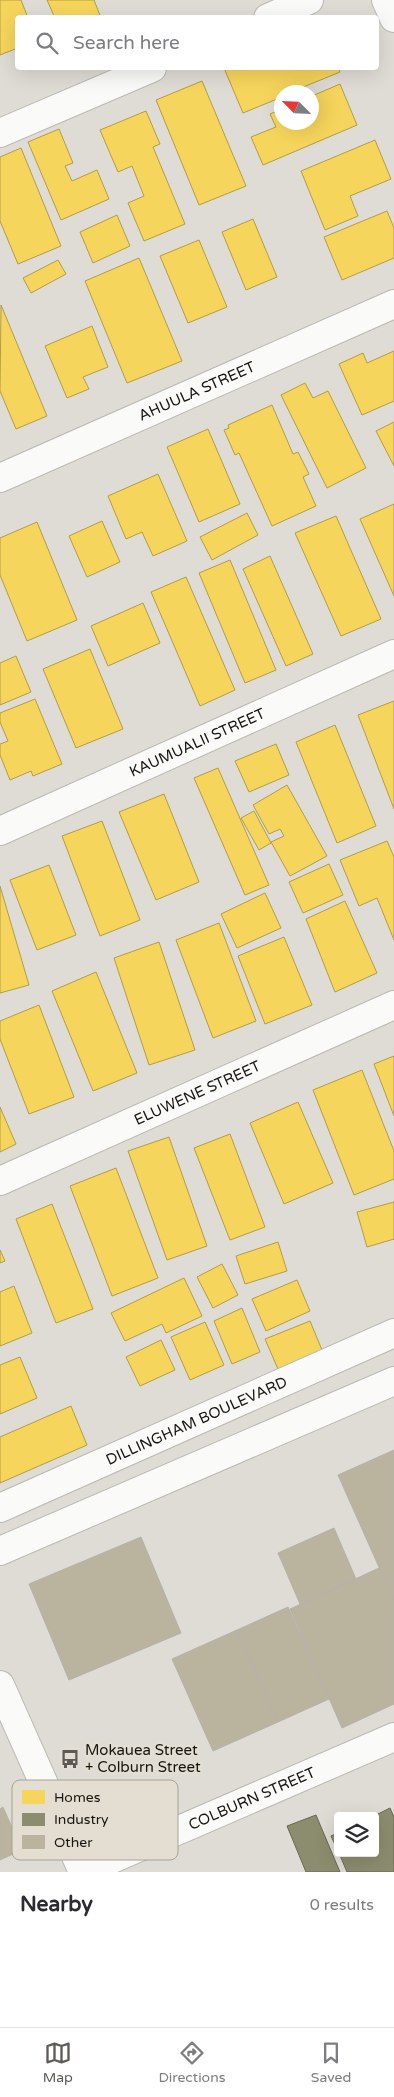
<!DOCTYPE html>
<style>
body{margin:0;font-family:"Varela Round",sans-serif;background:#f7f7f7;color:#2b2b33}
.controls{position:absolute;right:15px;bottom:15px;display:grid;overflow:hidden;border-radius:5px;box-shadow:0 5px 20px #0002}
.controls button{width:45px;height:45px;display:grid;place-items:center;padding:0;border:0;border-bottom:1px solid #e1e1e2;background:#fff;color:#2b2b33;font:25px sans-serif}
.compass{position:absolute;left:274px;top:85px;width:45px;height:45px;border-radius:50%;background:#fff;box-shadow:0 5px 20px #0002;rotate:294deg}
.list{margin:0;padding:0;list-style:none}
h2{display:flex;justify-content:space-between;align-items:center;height:65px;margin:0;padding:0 20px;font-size:21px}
h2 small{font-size:16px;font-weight:400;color:#7c7c81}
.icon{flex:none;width:28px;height:28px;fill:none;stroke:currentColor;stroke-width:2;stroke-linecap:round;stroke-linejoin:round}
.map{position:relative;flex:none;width:394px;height:1872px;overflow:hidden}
.search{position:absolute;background:#fff;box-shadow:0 5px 20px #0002;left:15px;right:15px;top:15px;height:55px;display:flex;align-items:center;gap:12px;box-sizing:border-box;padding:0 18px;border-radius:5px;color:#7c7c81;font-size:19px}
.sheet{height:155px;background:#fff}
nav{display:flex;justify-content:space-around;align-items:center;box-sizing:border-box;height:70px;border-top:1px solid #e1e1e2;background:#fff;font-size:14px;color:#7c7c81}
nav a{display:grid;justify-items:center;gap:2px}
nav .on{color:#5e5b56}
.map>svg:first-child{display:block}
.homes{fill:#f6d55c;stroke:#b39c46}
.industry{fill:#8c8c6e;stroke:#696952}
.building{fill:#bab39e;stroke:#b5b2ad}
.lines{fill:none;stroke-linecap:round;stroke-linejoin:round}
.minor-casing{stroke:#bcb9b4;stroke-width:30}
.tertiary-casing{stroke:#bcb9b4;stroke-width:30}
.secondary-casing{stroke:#bcb9b4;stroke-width:30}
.primary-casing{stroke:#bcb9b4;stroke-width:30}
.minor{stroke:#fafaf9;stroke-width:28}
.tertiary{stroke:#fafaf9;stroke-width:28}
.secondary{stroke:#fafaf9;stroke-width:28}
.primary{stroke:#fafaf9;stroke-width:28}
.labels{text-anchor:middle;stroke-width:5;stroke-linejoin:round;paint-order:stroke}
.street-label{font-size:15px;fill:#181612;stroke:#e3ded1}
.poi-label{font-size:15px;fill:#181612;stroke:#e3ded1;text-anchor:start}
.key{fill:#e3ded1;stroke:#a6a298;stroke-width:1}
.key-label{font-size:14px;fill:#181612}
</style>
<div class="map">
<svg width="394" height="1872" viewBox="0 0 394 1872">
<rect width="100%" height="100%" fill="#dfdcd5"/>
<path class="homes" d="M0,0H21L28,18H18V48L0,55Z
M47,0H94L101,18H55Z
M224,68H338L340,72L291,92H282V97L243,113Z
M202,81L246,186L199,205L156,100Z
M340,84L357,125L263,165L251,137L276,127L270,114L282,109V122H312V96Z
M146,111L160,144L153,147L185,224L144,241L128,203L144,196L132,166L118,172L100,130Z
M59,129L73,163L65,166L72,181L97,170L109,199L61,220L28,142Z
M375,140L391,179L350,196L358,216L325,230L301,171Z
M21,148L61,246L18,264L0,221V157Z
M387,211L394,228V258L342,280L324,237Z
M117,215L130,246L93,263L80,232Z
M253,219L277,277L246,290L222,232Z
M199,240L227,307L188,323L160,256Z
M139,258L182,361L127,383L85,281Z
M58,260L66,274L31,293L23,278Z
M1,305L47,416L16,429L0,391Z
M92,326L108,367L83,377L89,389L67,398L45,346Z
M394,351V401L362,415L339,364L363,353L367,363Z
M305,383L313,398L328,391L366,468L327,488L281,395Z
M272,405L293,454L298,452L309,474L303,477L316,506L272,526L239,453L235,455L224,430L229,428L228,425Z
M394,422V466L376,431Z
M208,429L240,504L199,522L167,447Z
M158,474L187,541L153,556L142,532L126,539L108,496Z
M394,504V596L360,519Z
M247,513L258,535L212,560L200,537Z
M336,516L381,619L341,636L295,533Z
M102,521L120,562L87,577L69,536Z
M37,522L77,620L27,641L0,575V538Z
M270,556L313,654L286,666L243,569Z
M230,560L276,670L245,683L199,573Z
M186,577L235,690L200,706L151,592Z
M143,603L160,643L108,666L91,626Z
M90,649L123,729L76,748L43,669Z
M16,656L31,692L0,705V663Z
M35,699L62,764L33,776L31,771L10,780L0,755V744L8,741L0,722V713Z
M394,701V809L358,715Z
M335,725L376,826L337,843L296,742Z
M276,744L289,775L249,792L235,761Z
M218,768L269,885L245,895L194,778Z
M287,785L327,856L290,876L271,842L284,836L280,829L269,834L253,805Z
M164,794L199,882L156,900L119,812Z
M254,811L271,843L259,850L241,818Z
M102,821L140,920L100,936L62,836Z
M387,841L394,857V940L377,898L359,906L340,860Z
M329,864L343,895L303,913L289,882Z
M49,865L76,935L37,950L10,880Z
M0,886L29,985L0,993Z
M265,893L281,928L237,948L221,914Z
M345,901L377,973L335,992L306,919Z
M219,923L256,1021L213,1038L176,940Z
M284,937L312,1005L265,1024L238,956Z
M159,942L195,1050L149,1065L114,958Z
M96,972L137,1073L93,1091L52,991Z
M39,1005L74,1097L29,1114L0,1039V1021Z
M394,1056V1116L374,1064Z
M362,1070L394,1151V1179L354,1195L313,1090Z
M298,1102L333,1183L284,1204L250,1123Z
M0,1107L16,1144L0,1152Z
M230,1134L265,1227L230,1240L194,1148Z
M169,1137L207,1246L167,1260L128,1151Z
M116,1168L158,1278L112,1296L70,1186Z
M394,1202V1239L367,1247L357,1212Z
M52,1204L93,1309L56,1323L16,1219Z
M278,1242L287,1271L245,1284L236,1256Z
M0,1250L5,1261L0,1263Z
M222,1264L238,1295L213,1308L197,1277Z
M184,1278L202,1316L166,1333L162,1324L125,1341L111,1313Z
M297,1280L310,1311L266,1331L252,1299Z
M14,1286L32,1333L0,1346V1292Z
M242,1308L260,1352L232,1364L214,1321Z
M310,1321L322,1350L278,1369L265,1339Z
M205,1322L224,1365L190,1380L171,1337Z
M161,1340L175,1370L140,1386L126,1357Z
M20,1357L37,1398L0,1414V1365Z
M71,1406L87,1445L0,1483V1437Z"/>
<path class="industry" d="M390,1808L394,1817V1872H347L339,1853H375V1816H374Z
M316,1815L340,1872H306L287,1826Z
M338,1833V1851L331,1836Z"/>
<path class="building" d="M394,1450V1601L338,1475Z
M334,1528L356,1579L300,1604L278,1553Z
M141,1537L181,1633L69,1680L29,1584Z
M379,1568L394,1601V1704L342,1728L290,1609Z
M288,1607L329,1699L278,1722L237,1630Z
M237,1630L278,1722L213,1751L172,1659Z
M3,1807L22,1850L0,1860V1809Z"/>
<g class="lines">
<g class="minor-casing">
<g id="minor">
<path d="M268,18L309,0"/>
<path d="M0,133L152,68"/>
<path id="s1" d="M0,478L394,304"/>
<path id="s2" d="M0,831L394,654"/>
<path id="s3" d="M0,1181L394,1005"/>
<path id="s4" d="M82,1872L394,1737"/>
</g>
</g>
<g class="tertiary-casing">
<path id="tertiary" d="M0,1685L83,1872"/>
</g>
<g class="secondary-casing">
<path id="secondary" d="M386,0L394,18"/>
</g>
<g class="primary-casing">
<g id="primary">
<path id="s5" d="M0,1508L394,1333"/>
<path d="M0,1551L394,1381"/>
</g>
</g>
<use href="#minor" class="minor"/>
<use href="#tertiary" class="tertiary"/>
<use href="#secondary" class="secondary"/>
<use href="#primary" class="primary"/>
</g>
<defs>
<g id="bus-bare" transform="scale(1.5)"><path d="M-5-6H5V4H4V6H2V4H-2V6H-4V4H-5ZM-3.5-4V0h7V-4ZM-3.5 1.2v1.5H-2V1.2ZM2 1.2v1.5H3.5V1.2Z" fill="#5e5b56" stroke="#e3ded1" stroke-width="2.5" paint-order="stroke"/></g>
</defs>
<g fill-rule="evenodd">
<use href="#bus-bare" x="70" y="1759"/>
</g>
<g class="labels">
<g class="street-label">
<text dy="5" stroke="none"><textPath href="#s1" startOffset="215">AHUULA STREET</textPath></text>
<text dy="5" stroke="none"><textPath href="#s2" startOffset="216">KAUMUALII STREET</textPath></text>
<text dy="5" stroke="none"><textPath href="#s3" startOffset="216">ELUWENE STREET</textPath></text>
<text dy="5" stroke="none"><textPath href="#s5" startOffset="215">DILLINGHAM BOULEVARD</textPath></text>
<text dy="5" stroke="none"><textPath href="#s4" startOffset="185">COLBURN STREET</textPath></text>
</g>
<g class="poi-label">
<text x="85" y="1755">Mokauea Street<tspan x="85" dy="17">+ Colburn Street</tspan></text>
</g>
</g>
<rect x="12" y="1780" width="166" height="80" rx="8" class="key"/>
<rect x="22" y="1790" width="23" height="14" fill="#f6d55c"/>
<rect x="22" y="1813" width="23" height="13" fill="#8c8c6e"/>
<rect x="22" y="1835" width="23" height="14" fill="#bab39e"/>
<g class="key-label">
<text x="54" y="1802">Homes</text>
<text x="54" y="1824">Industry</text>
<text x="54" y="1847">Other</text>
</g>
</svg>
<div class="controls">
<button><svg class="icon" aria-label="layers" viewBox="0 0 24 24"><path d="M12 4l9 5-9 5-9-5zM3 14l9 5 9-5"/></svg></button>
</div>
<svg class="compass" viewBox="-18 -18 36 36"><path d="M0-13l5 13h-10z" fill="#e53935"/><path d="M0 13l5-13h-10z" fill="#7c7c81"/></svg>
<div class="search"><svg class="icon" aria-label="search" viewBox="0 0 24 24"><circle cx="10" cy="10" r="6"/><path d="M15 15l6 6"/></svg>Search here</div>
</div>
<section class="sheet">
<h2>Nearby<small>0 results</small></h2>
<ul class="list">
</ul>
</section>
<nav>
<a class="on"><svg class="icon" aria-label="map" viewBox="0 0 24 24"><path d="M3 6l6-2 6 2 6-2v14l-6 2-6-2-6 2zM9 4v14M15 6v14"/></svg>Map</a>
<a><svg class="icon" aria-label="directions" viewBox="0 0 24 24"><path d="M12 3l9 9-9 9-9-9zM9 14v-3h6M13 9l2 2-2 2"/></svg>Directions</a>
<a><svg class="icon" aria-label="saved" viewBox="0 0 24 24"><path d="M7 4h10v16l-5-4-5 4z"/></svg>Saved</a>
</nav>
